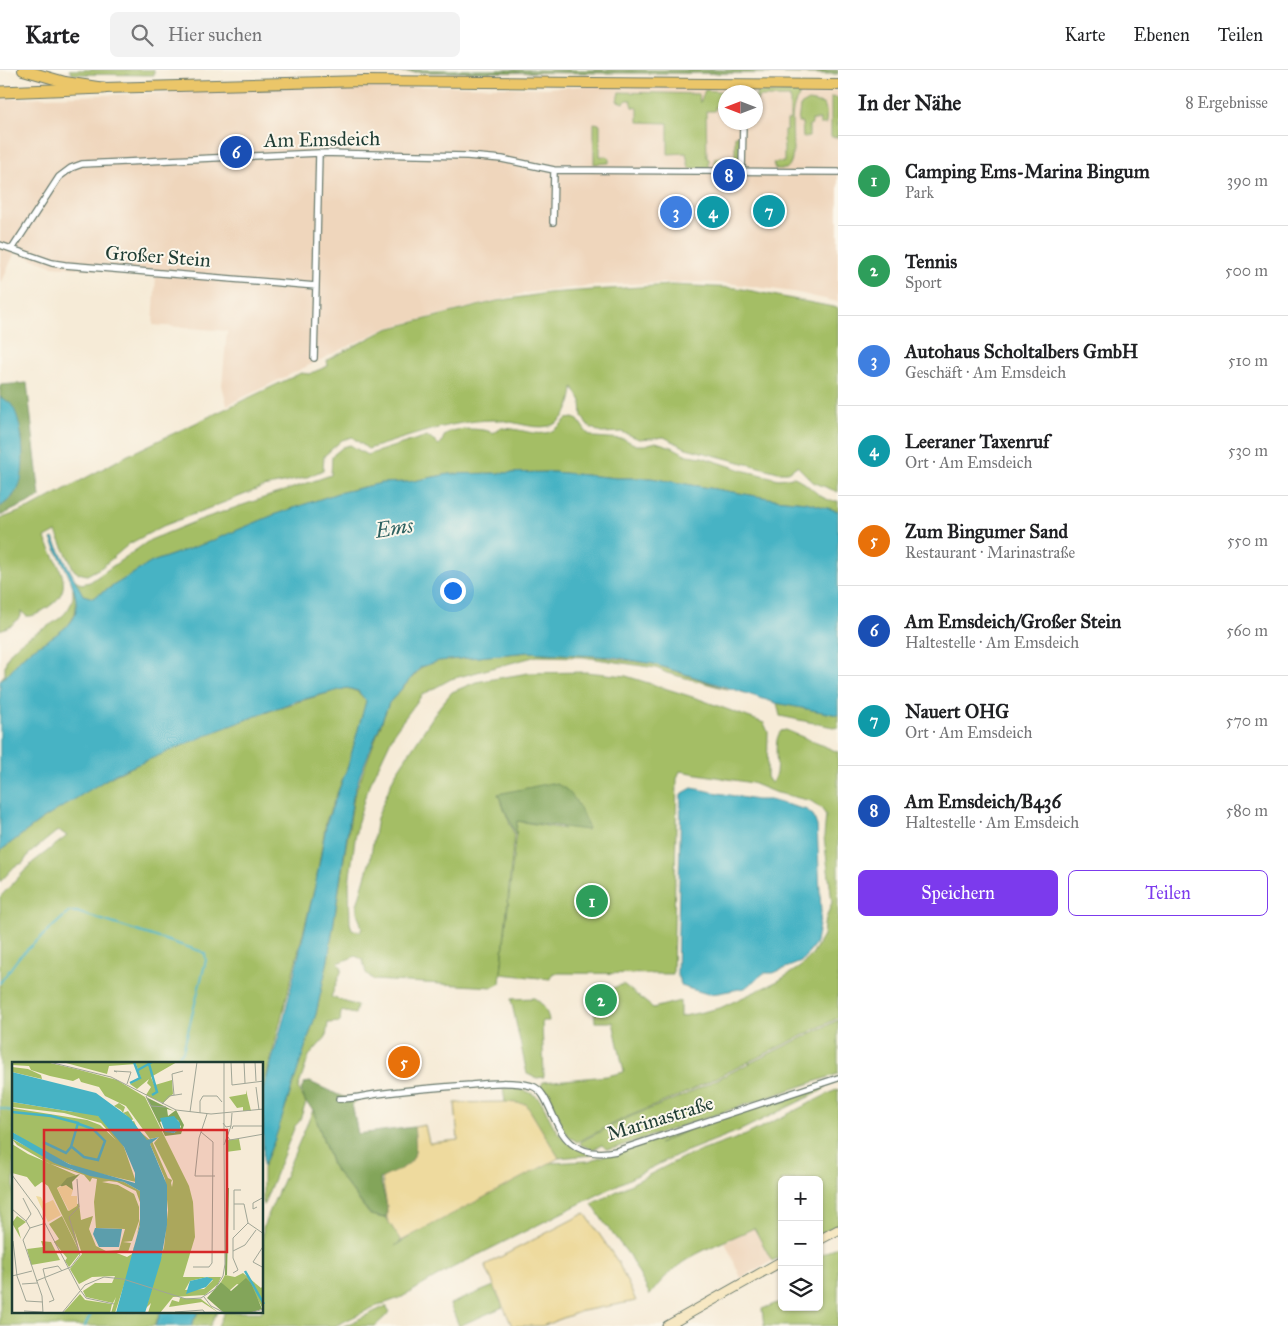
<!DOCTYPE html>
<html lang="de">
<meta charset="utf-8">
<style>
body{margin:0;font-family:"IM FELL Great Primer",serif;background:#f2f2f2;color:#202124}
.controls{position:absolute;right:15px;bottom:15px;display:grid;overflow:hidden;border-radius:8px;box-shadow:0 1px 4px #0004}
.controls button{width:45px;height:45px;display:grid;place-items:center;padding:0;border:0;border-bottom:1px solid #e0e0e0;background:#fff;color:#202124;font:25px sans-serif}
.compass{position:absolute;left:718px;top:15px;width:45px;height:45px;border-radius:50%;background:#fff;box-shadow:0 1px 4px #0004;rotate:270deg}
.you{position:absolute;left:452px;top:520px;width:18px;height:18px;margin:-12px;border:4px solid #fff;border-radius:50%;background:#1a73e8;box-shadow:0 0 0 8px #1a73e833}
.badge{display:grid;place-items:center;width:32px;height:32px;border-radius:50%;background:#7c3aed;color:#fff;font-size:16px;font-weight:700}
.pin{position:absolute;translate:-50% -50%;border:2px solid #fff;box-shadow:0 1px 5px #0006}
.list{margin:0;padding:0;list-style:none}
h2{display:flex;justify-content:space-between;align-items:center;height:65px;margin:0;padding:0 20px;font-size:21px}
h2 small{font-size:16px;font-weight:400;color:#757577}
.list li{display:grid;grid-template-columns:32px 1fr auto;gap:15px;align-items:center;box-sizing:border-box;height:90px;padding:0 20px;border-top:1px solid #e0e0e0}
.list b{display:block;font-size:19px;white-space:nowrap}
.list p{margin:0;font-size:16px;white-space:nowrap;color:#757577}
.list em{font-size:16px;font-style:normal;color:#757577}
.actions{display:flex;gap:10px;padding:15px 20px}
.actions a{flex:1;padding:11px 0;border:1px solid #7c3aed;border-radius:8px;text-align:center;font-size:18px;color:#7c3aed}
.actions .main{background:#7c3aed;color:#fff}
.icon{flex:none;width:28px;height:28px;fill:none;stroke:currentColor;stroke-width:2;stroke-linecap:round;stroke-linejoin:round}
.map{position:relative;flex:none;width:838px;height:1256px;overflow:hidden}
header{display:flex;align-items:center;gap:30px;box-sizing:border-box;height:70px;padding:0 25px;background:#fff;border-bottom:1px solid #e0e0e0}
header strong{font-size:24px}
nav{display:flex;gap:28px;margin-inline-start:auto;font-size:18px}
.search{width:350px;height:45px;background:#f2f2f2;display:flex;align-items:center;gap:12px;box-sizing:border-box;padding:0 18px;border-radius:8px;color:#757577;font-size:19px}
main{display:flex}
aside{flex:1;background:#fff}
.map>svg:first-child{display:block}
.built{fill:#efd6bc;fill-rule:evenodd}
.green{fill:#a4be65;stroke:#627e4c;fill-rule:evenodd}
.forest{fill:#83a55a;stroke:#517147}
.sand{fill:#eeda9e;stroke:#868c69}
.water{fill:#47b3c4;stroke:#33787c}
.lines{fill:none;stroke-linecap:round;stroke-linejoin:round}
.stream{stroke:#47b3c4;stroke-width:2}
.street-casing{stroke:#6a7a6d;stroke-width:8}
.secondary-casing{stroke:#6a7a6d;stroke-width:11}
.primary-casing{stroke:#6a7a6d;stroke-width:12}
.highway-casing{stroke:#6a7a6d;stroke-width:13}
.street{stroke:#fff;stroke-width:5.5}
.secondary{stroke:#f7e8c3;stroke-width:9}
.primary{stroke:#ebc669;stroke-width:10}
.highway{stroke:#ebc669;stroke-width:11}
.labels{text-anchor:middle;stroke-width:4;stroke-linejoin:round;paint-order:stroke}
.street-label{font-size:20px;fill:#1f3d34;stroke:#fbf7ec}
.water-label{font-size:21px;font-style:italic;fill:#2b605f;stroke:#fbf7ec}
.inset-river{fill:none;stroke:#47b3c4;stroke-width:2.5}
.inset-road{fill:none;stroke:#a0a596;stroke-width:1}
.view{fill:#d62828;fill-opacity:0.15;stroke:#d62828;stroke-width:2.5}
.inset-edge{fill:none;stroke:#1f3d34;stroke-width:2.5}
</style>
<header>
<strong>Karte</strong>
<div class="search"><svg class="icon" aria-label="search" viewBox="0 0 24 24"><circle cx="10" cy="10" r="6"/><path d="M15 15l6 6"/></svg>Hier suchen</div>
<nav><a>Karte</a><a>Ebenen</a><a>Teilen</a></nav>
</header>
<main>
<div class="map">
<svg width="838" height="1256" viewBox="0 0 838 1256">
<rect width="100%" height="100%" fill="#fbf7ec"/>
<filter id="ink" filterUnits="userSpaceOnUse"><feTurbulence type="fractalNoise" baseFrequency=".02" numOctaves="2"/><feDisplacementMap in="SourceGraphic" scale="10" xChannelSelector="R" yChannelSelector="G"/><feConvolveMatrix kernelMatrix="1 2 1 2 8 2 1 2 1" color-interpolation-filters="sRGB"/></filter>
<filter id="wash" filterUnits="userSpaceOnUse"><feTurbulence type="fractalNoise" baseFrequency=".0096" numOctaves="4" result="noise"/><feDisplacementMap in="SourceGraphic" scale="20" xChannelSelector="R" yChannelSelector="G"/><feGaussianBlur stdDeviation="1.12" result="paint"/><feColorMatrix in="noise" values="0 0 0 0 0 0 0 0 0 0 0 0 0 0 0 0 0 1.4 0 .05"/><feComposite in="paint" operator="in"/></filter>
<g filter="url(#wash)">
<rect width="100%" height="100%" fill="#f6ebd7"/>
<path class="built" d="M624,14L724,15L762,22L838,20V232L793,222L735,214L699,212L597,215L525,223L386,258L227,335L222,315L227,261L153,255L156,204L52,196L15,182L0,216V29L251,19L444,16L546,18ZM726,22H756V52H726Z
M754,1158L772,1191L741,1208L725,1172Z"/>
<path class="green" d="M69,0H154V5L72,4Z
M705,20L728,22H726L725,43L723,38L715,37V41H706L707,88L709,89V99L689,98L686,83L668,84V53L638,52V38L633,37L631,30H627L624,33L617,31L619,22L699,24L700,33Z
M759,22H799V27C783,45 802,88 786,99H775L773,93L784,92V60L787,59V50H790V27H759L756,32V23Z
M831,27L838,28V67H831Z
M809,31L823,34C828,41 826,47 826,54H820V50H812V54L809,55V67H803L802,53H798L800,36Z
M594,53L600,54V86L609,87V93L594,94Z
M740,65C740,89 742,98 715,98V88L735,86V66Z
M671,215L737,218L838,238V422L813,412L797,396L788,402H778L686,378L664,367L639,369L622,362L601,363L587,355L582,346L581,331L573,317C572,332 566,352 549,356C531,360 510,349 492,350C450,351 408,367 368,379L352,367L342,370L324,386L323,400L305,408L264,417L163,456L129,474L102,497L87,505L78,503L74,500L56,462L45,468C56,495 79,517 47,538C40,542 35,547 26,546L21,541V546L12,555L0,560V449L32,437L126,386L301,303L309,304L328,296L327,290L387,259L497,231L548,223Z
M573,348L578,350L587,363L594,367L624,369L636,375H645L656,372L672,377L687,385L702,387L745,401L779,409L794,407C810,413 819,432 838,431V441L806,432L774,429L651,408H617L553,402L449,404L408,412L382,413L338,423L276,444L209,472L152,492L93,528L83,525L73,508L81,514L90,512L150,470L199,450L331,405L332,386L343,377L350,375L367,385L427,366L439,375C443,372 442,369 445,365C451,357 485,358 493,363L500,358C529,358 545,375 566,349Z
M73,519C87,556 52,565 27,583C17,590 11,605 0,610L5,604C0,559 78,563 73,519Z
M528,582L585,585L654,594L727,619L667,603L656,598L583,587L537,586L451,609L422,625L395,661L366,723L357,755L349,813L350,853L352,859L360,862L362,858L357,842V835L370,791L377,748L394,706L440,636L452,622L476,612L528,603L586,602L626,606L699,629L764,653L768,662L767,707L771,713C783,703 770,674 781,661L786,660L838,682V948L683,1024L627,1047L577,1072C558,1061 550,1037 540,1018L543,1012L607,1006L624,1002L613,952H595L594,921L608,920L623,914L653,938L680,931V947L720,938L778,911L800,897L811,886L823,866L824,854L832,832L824,767L826,745L821,738L811,731L774,722L752,713L680,701L677,708L673,904L553,903L550,909L501,904L500,913L493,917L374,910L366,903L363,890L356,886L338,893L342,898L341,902L331,927L357,936L355,944L341,941L340,952L328,953L326,967L309,986L298,1018L306,1033L299,1052L295,1056L263,1136V1098L275,1069L316,944L328,890L354,726L389,633L422,597L438,591ZM505,723L564,759L517,751L501,903L514,764L498,724Z
M347,618L358,622L366,631L348,696L326,751L316,812L263,1020L262,994H14V1242H161L154,1256H0V827L32,793L67,766L60,761L56,762L29,784L23,793L15,796L0,812V781C37,753 76,724 117,704C191,669 269,638 347,618Z
M777,633L838,645V658L780,646Z
M534,928C542,932 548,942 549,951H542L544,1007L537,1008L527,1004L511,929Z
M838,950V1004L612,1079H606L602,1075L593,1079L581,1075L580,1072L627,1048L683,1026Z
M824,1015L826,1017L821,1021L741,1060L677,1085L452,1198L402,1227L372,1238L335,1256H218L224,1242H262L263,1157L313,1040L332,1096L370,1145L387,1149L401,1171L395,1176L425,1157L549,1093L588,1091L689,1058L659,1074L692,1058Z
M503,1018C556,1019 537,1046 567,1072C573,1078 583,1081 591,1085L559,1088L526,1034L505,1032Z
M838,1019V1154L819,1165V1110H782V1186L772,1191L754,1158C710,1179 680,1184 650,1225L629,1185L605,1154L592,1134L684,1087L746,1065Z
M838,1176V1256H764L762,1239L782,1231V1237H819V1186Z
M494,1216L503,1237L459,1256L450,1234Z
M386,1236L390,1242L375,1256H344Z
M198,1242H217L210,1256H191Z"/>
<path class="forest" d="M397,0H838V4L397,2Z
M27,313L40,427L0,446V437L13,427L22,395V366L10,333L0,327V315Z
M551,713C573,716 580,739 588,757L587,760L517,751L516,765L498,724Z
M310,1012L343,1027L355,1030L356,1032L352,1034L358,1064L414,1057C419,1095 412,1094 380,1109L387,1136L386,1148L371,1145L333,1097L313,1040L306,1033L301,1020L304,1013Z"/>
<path class="sand" d="M505,1032L526,1034L559,1088L401,1171L387,1149V1136L382,1108C413,1093 419,1094 414,1057L425,1055L429,1073L458,1070L455,1033Z
M585,1143L618,1192L636,1231L582,1241L542,1256H512L485,1195Z"/>
<path class="water" d="M0,327C3,329 8,331 10,333C23,347 25,391 21,410C18,422 10,430 0,437Z
M553,402L617,408H651L774,429L806,432L838,441V645L776,633L654,594L614,587L528,582L439,591L421,597L389,633L360,705L353,726L328,890L316,944L275,1069L263,1097V1021L283,951L316,812L327,751L348,696L366,631L358,621L347,618L293,632L219,660L115,704L40,751L0,781V610C11,604 17,590 27,583C41,573 59,565 71,552C88,532 60,489 51,469L53,468L83,525L93,528L152,492L209,472L276,444L338,423L382,413L408,412L449,404Z
M692,718L756,730H770L807,740L813,745L817,756L821,843L816,873L801,892L773,903H764L745,918L718,923L708,924L687,918L682,916L677,905L681,724Z
M161,1242H198L191,1256H155Z"/>
<g class="lines">
<path class="stream" d="M0,913L19,887L69,842H77L200,881L205,884L206,890L183,981L178,987L164,994
M0,1038L14,1042
M85,1256L92,1242"/>
</g>
</g>
<g filter="url(#ink)">
<g class="lines">
<g class="street-casing">
<path id="street" d="M742,102L743,52
M553,152L554,100
M0,175L52,193L65,195L316,216L319,83
M12,179L59,107L71,98L82,94L319,83L467,86L502,89L554,100L838,102
M314,288L316,216
M339,1029C352,1029 364,1026 377,1024C408,1020 440,1017 471,1015C491,1013 512,1011 532,1016C558,1024 549,1095 616,1081L838,1008"/>
</g>
<g class="secondary-casing">
<path id="secondary" d="M819,1170L838,1160
M667,1256L782,1191"/>
</g>
<g class="primary-casing">
<path id="primary" d="M23,0L65,12L104,18L364,11L838,15"/>
</g>
<g class="highway-casing">
<path id="highway" d="M0,22L104,18"/>
</g>
<use href="#street" class="street"/>
<use href="#secondary" class="secondary"/>
<use href="#primary" class="primary"/>
<use href="#highway" class="highway"/>
</g>
</g>
<g class="labels">
<g class="street-label">
<text transform="translate(322 69) rotate(-1)" y="7">Am Emsdeich</text>
<text transform="translate(158 186) rotate(4)" y="7">Großer Stein</text>
<text transform="translate(660 1048) rotate(-17)" y="7">Marinastraße</text>
</g>
<g class="water-label">
<text transform="translate(394 458) rotate(-9)" y="7">Ems</text>
</g>
</g>
<g transform="translate(12 992)">
<rect width="251" height="251" fill="#f6ebd7"/>
<path d="M0,0H34L64,7L105,18L133,35L177,124L181,140L183,175L171,215H209L206,222L193,233L161,235L148,251H136L139,241L134,246L152,185L156,148L153,117L138,82L140,79L156,116L160,118L159,121L160,125L161,119L142,81L147,75L138,77L114,44L93,34L87,25L69,20L67,16L61,19L38,14L19,8L17,4L0,3ZM195,215L201,218L192,227L173,228L178,219ZM165,0L139,15L145,30L143,23L160,18L161,32L151,41L134,33L139,25L135,21L137,17L125,27L118,22L129,16L124,2L97,4L95,12L54,1ZM0,5L16,7L29,13L30,17L0,10ZM234,28L239,49H231V45L225,46L217,35L234,32ZM0,40L61,50L83,51L101,67L112,85L124,120L68,107L30,89L0,70V46L75,58L88,63L104,78L89,61L52,51L0,45ZM107,41L113,45L111,51L116,49L121,57L119,60L122,59L126,68L139,79L134,78L119,61L114,53L111,51L109,48L102,44ZM0,77L60,108L112,120L128,129L130,140V153L128,163L125,173L130,146L124,129L105,120L97,119L90,120L106,123L122,132L127,145V159L120,179L111,180L119,181L116,190H102L115,195L120,192L123,181L119,201L103,251H99L104,235L101,241L74,235L71,229L83,221H100L103,214L80,215L67,222L58,207L70,192L62,168L67,188L36,124L30,120L23,125L15,115L0,111V82L16,92L64,113L45,126L56,149L67,141L69,158L81,154L77,167L84,184L94,189L107,188L113,167L84,166L82,140L85,117L80,116L78,120L72,113L36,101L5,83ZM227,77L229,88L214,90V78ZM5,154L14,160L6,166L9,177L0,161ZM50,154L68,191L57,205L53,199L55,196L42,180L47,177L37,162ZM29,179L39,180L48,198L19,203L15,187L31,185ZM231,211L249,226L251,224V247L241,229L225,222L217,229L209,220L213,213L223,215ZM68,232L73,238L100,242L98,251H51ZM168,236L189,237L207,251L190,240L157,245L160,238L167,240Z" fill="#a4be65" fill-rule="evenodd"/>
<path d="M134,35L162,49L155,47L156,54L164,48L172,63L169,72L153,74ZM155,56L166,58L169,65L162,71L151,68L148,60ZM68,112L60,120L61,128L48,124L55,116ZM214,126H217L215,213H213ZM234,216L239,221L250,247L238,251H212L195,236L209,220L219,229Z" fill="#83a55a" fill-rule="evenodd"/>
<path d="M54,123L61,128L59,134H65V144L57,149L45,126ZM24,134L29,135L32,142L41,138L49,153L36,160Z" fill="#eeda9e"/>
<path d="M0,10L84,31L118,56L135,78L147,75L138,82L155,123V163L149,198L133,251H104L128,163V129L112,120L78,114L42,101L1,77L0,70L57,102L123,121V111L112,85L86,54L0,40ZM162,54L168,61V67L162,71L153,70L148,56ZM83,166L110,167L107,185H87L81,172ZM195,215L201,217L194,225L174,232L178,219Z" fill="#47b3c4"/>
<path class="inset-river" d="M137,2L145,30L140,33M126,8L140,0M118,21L128,16L122,0M0,50L39,54L66,61L59,85L54,91L31,80M60,85L72,95L86,98L93,79L81,67L67,62M233,209L252,242"/>
<path class="inset-road" d="M37,0L99,15L164,48L199,52L252,47M212,0V83M219,0L220,23L252,19M232,0L233,21M243,0L244,19M105,10L102,9L119,10L115,22M244,25L247,48M162,33L160,12L171,9M134,34L139,44L154,45M150,42L157,34L170,32M178,50L185,0M188,51V39L191,34H205L210,40M195,52L187,76L183,114H203M211,61L214,65L219,64L220,51M220,67L221,64H252M216,75L218,78L252,72M0,113L26,148L68,228M11,136L19,152L14,159L18,166M222,142H232L236,161L252,172M245,145L241,147V141L252,135M0,147L14,159M222,168V128H229M11,178L30,234L31,251M11,178L18,166L31,162M1,179L5,214L14,239L31,240M252,183L241,200L252,206M221,189L233,183L244,168M181,205H197L200,201L201,80L189,70M221,211L226,208L221,196V176L236,161M0,214L20,209M33,215L31,207L46,204L50,209M33,216L42,238L37,240M24,219L59,205L68,193L57,155L67,145L65,117M10,222L25,221M69,229L74,236L102,242M192,235L199,244L213,251M12,249L31,250M163,250L191,248L193,251M50,251L73,223L92,215L111,217L174,237L189,236L203,227L211,214L213,202L212,83L219,64M237,251L252,247"/>
<path class="view" d="M32,68H215V190H32Z"/>
<rect width="251" height="251" class="inset-edge"/>
</g>
</svg>
<div class="controls">
<button>+</button>
<button>−</button>
<button><svg class="icon" aria-label="layers" viewBox="0 0 24 24"><path d="M12 4l9 5-9 5-9-5zM3 14l9 5 9-5"/></svg></button>
</div>
<svg class="compass" viewBox="-18 -18 36 36"><path d="M0-13l5 13h-10z" fill="#e53935"/><path d="M0 13l5-13h-10z" fill="#757577"/></svg>
<div class="you"></div>
<div class="pin badge" style="left:592px;top:831px;background:#2e9e5b">1</div>
<div class="pin badge" style="left:601px;top:930px;background:#2e9e5b">2</div>
<div class="pin badge" style="left:676px;top:142px;background:#3f7fe0">3</div>
<div class="pin badge" style="left:713px;top:142px;background:#0f9aa8">4</div>
<div class="pin badge" style="left:404px;top:992px;background:#e8710a">5</div>
<div class="pin badge" style="left:236px;top:82px;background:#1a4fb4">6</div>
<div class="pin badge" style="left:769px;top:141px;background:#0f9aa8">7</div>
<div class="pin badge" style="left:729px;top:105px;background:#1a4fb4">8</div>
</div>
<aside>
<h2>In der Nähe<small>8 Ergebnisse</small></h2>
<ul class="list">
<li><span class="badge" style="background:#2e9e5b">1</span><div><b>Camping Ems-Marina Bingum</b><p>Park</p></div><em>390 m</em></li>
<li><span class="badge" style="background:#2e9e5b">2</span><div><b>Tennis</b><p>Sport</p></div><em>500 m</em></li>
<li><span class="badge" style="background:#3f7fe0">3</span><div><b>Autohaus Scholtalbers GmbH</b><p>Geschäft · Am Emsdeich</p></div><em>510 m</em></li>
<li><span class="badge" style="background:#0f9aa8">4</span><div><b>Leeraner Taxenruf</b><p>Ort · Am Emsdeich</p></div><em>530 m</em></li>
<li><span class="badge" style="background:#e8710a">5</span><div><b>Zum Bingumer Sand</b><p>Restaurant · Marinastraße</p></div><em>550 m</em></li>
<li><span class="badge" style="background:#1a4fb4">6</span><div><b>Am Emsdeich/Großer Stein</b><p>Haltestelle · Am Emsdeich</p></div><em>560 m</em></li>
<li><span class="badge" style="background:#0f9aa8">7</span><div><b>Nauert OHG</b><p>Ort · Am Emsdeich</p></div><em>570 m</em></li>
<li><span class="badge" style="background:#1a4fb4">8</span><div><b>Am Emsdeich/B436</b><p>Haltestelle · Am Emsdeich</p></div><em>580 m</em></li>
</ul>
<div class="actions"><a class="main">Speichern</a><a>Teilen</a></div>
</aside>
</main>
